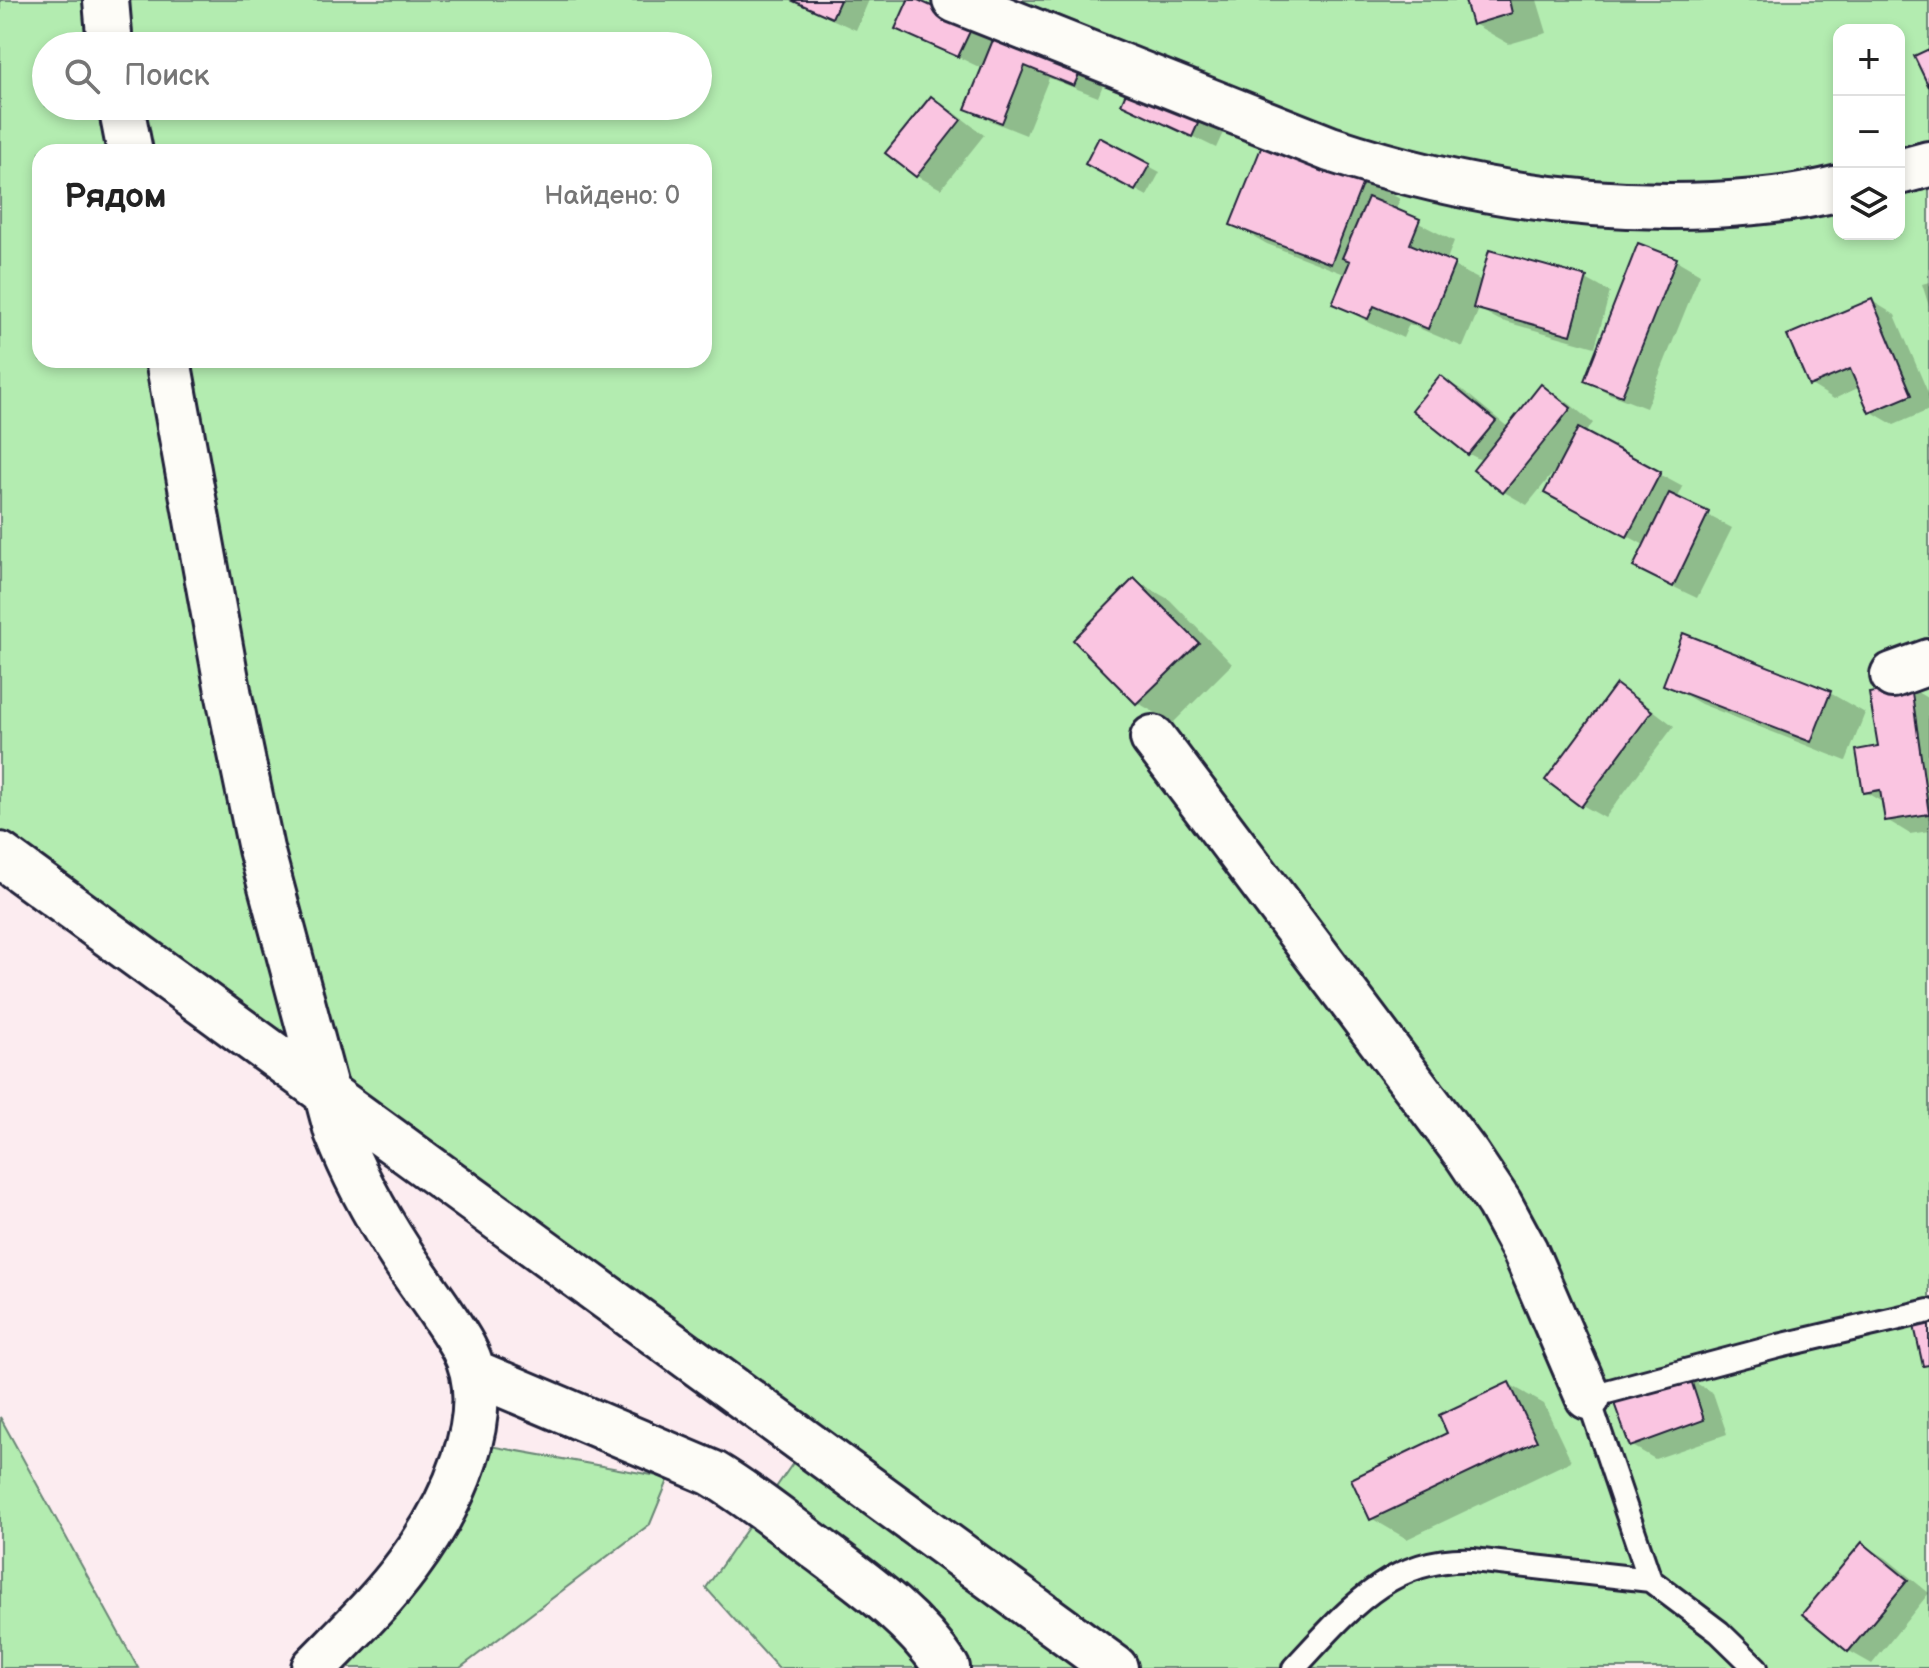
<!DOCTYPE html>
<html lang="ru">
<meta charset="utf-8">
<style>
body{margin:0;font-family:"Balsamiq Sans",sans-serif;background:#f2f2f2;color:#222}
.controls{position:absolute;right:24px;top:24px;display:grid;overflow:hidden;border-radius:16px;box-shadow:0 4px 12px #0003}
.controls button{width:72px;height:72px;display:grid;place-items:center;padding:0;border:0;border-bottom:2px solid #e0e0e0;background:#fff;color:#222;font:40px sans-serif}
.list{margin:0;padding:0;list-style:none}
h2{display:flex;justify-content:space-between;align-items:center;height:104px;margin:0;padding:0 32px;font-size:34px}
h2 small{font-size:26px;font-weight:400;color:#767676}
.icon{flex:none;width:44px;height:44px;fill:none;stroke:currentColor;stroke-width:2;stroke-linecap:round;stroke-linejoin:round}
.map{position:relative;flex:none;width:1929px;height:1668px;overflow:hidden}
.search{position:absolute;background:#fff;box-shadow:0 4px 12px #0003;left:32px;top:32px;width:680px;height:88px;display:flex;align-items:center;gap:20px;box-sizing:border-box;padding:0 28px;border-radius:44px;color:#767676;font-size:30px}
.panel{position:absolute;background:#fff;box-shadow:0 4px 12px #0003;left:32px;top:144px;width:680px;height:224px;border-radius:24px}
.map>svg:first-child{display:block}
.green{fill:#b3ecb0;stroke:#6a8776;stroke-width:2;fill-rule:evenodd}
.shadow{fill:#0003}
.building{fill:#fac5e1;stroke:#22223b;stroke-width:2}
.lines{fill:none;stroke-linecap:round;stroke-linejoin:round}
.service-casing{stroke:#22223b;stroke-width:28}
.minor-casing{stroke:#22223b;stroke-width:50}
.service{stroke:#fdfcf7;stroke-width:22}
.minor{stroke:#fdfcf7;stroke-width:44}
</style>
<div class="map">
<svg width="1929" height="1668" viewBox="0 0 1929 1668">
<rect width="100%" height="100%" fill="#fcecf0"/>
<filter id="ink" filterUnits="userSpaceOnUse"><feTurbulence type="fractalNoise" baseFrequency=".0125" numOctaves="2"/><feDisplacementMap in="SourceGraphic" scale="16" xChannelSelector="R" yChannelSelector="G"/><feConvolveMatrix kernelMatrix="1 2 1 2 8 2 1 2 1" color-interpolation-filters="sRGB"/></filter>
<g filter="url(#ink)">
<path class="green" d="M0,0H1929V1668H778L706,1588L793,1463L0,860ZM1839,30H1899V234H1839ZM46,46H698V106H46ZM40,152H704V360H40Z
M0,1417L138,1668H0Z
M462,1441L669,1478L650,1524L460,1668H315L403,1559Z"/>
<path class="shadow" d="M789,0H869L856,30Z
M911,0L972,26L1107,75L1098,97L1049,78L1026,135L991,121L967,108L983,69L898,28Z
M1467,0H1537L1547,33L1509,44L1474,24Z
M931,98L954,112L984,135L941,189L917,176L888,153Z
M1124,103L1227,124L1216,148Z
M1100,140L1160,172L1147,196L1087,163Z
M1365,179L1400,199L1395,211L1454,241L1446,262L1482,281L1586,279L1610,292L1595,347L1499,320L1479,309L1463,347L1409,324L1403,338L1370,323L1335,303L1347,275L1267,244L1232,224Z
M1640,245L1676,260L1700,274L1646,408L1610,394L1586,380Z
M1929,282V306L1922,284Z
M1872,301L1895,315L1929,395V410L1894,425L1870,411L1860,387L1834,399L1811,385Z
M1441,378L1464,391L1509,428L1542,387L1565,400L1593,423L1584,434L1683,487L1677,499L1732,528L1697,598L1659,580L1646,546L1567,503L1557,468L1527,505L1504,492L1483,461L1469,454L1415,410Z
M1135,580L1170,600L1232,664L1173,723L1138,703L1075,640Z
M1666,684L1830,693L1865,713L1846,761L1701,704Z
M1617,686L1640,700L1674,726L1605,818L1582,805Z
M1910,688L1929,699V831L1910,834L1887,820L1884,803L1865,792L1880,748Z
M1689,1379L1713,1393L1727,1434L1655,1459L1631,1445Z
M1509,1384L1544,1404L1571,1461L1407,1539L1371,1518L1450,1434Z
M1863,1544L1886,1558L1929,1593L1872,1664L1849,1651Z"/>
<path class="building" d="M791,0H840L832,18Z
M908,0H918L973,25L958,57L895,29Z
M1465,0H1509L1512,13L1472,25Z
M999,25L1085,60L1074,86L1025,66L1002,123L965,109Z
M1929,49V87L1914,56Z
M1131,81L1205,108L1192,137L1121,104Z
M931,96L961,120L916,177L885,153Z
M1099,137L1150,164L1135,191L1085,164Z
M1265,138L1365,177L1331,264L1230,225Z
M1368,197L1420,219L1410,244L1455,263L1428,329L1374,306L1368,319L1332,304L1350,261L1342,258Z
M1638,243L1677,258L1622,396L1584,381Z
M1489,250L1587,277L1571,335L1473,308Z
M1872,299L1912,395L1869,413L1850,369L1809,386L1787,335Z
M1440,375L1496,421L1468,455L1412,410Z
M1541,384L1571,408L1503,493L1473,470Z
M1578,428L1661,472L1627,537L1544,493Z
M1669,493L1709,512L1673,587L1633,567Z
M1134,578L1199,643L1136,704L1073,640Z
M1683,633L1831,691L1811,742L1663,685Z
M1616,684L1652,711L1581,807L1545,780Z
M1911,686L1929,814L1885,821L1880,790L1863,793L1856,750L1878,746L1869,693Z
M1929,1317V1365L1923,1366L1913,1321Z
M1690,1377L1704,1420L1630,1447L1614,1403Z
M1509,1382L1537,1441L1370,1520L1351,1479L1447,1433L1439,1415Z
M1862,1542L1908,1580L1848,1652L1802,1614Z"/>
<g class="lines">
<g class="service-casing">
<path id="service" d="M1294,1668C1346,1613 1389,1556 1473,1560L1650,1580
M1756,1668L1719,1632L1650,1580L1588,1397L1779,1346L1929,1311"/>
</g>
<g class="minor-casing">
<path id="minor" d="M106,0L110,46
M955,0L1330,149C1454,190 1582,211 1713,205C1755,203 1798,199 1839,188
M121,106L130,152
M1899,172L1929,164
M168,360L229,696L261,849L337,1132C353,1173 375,1214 399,1251C419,1283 444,1313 463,1347C499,1413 449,1510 408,1565C381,1602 346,1635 314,1668
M1893,675L1929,662
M1153,738L1467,1155L1499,1203L1525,1251L1588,1397
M0,855L1115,1668
M473,1372L712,1473C749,1495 782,1522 817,1548C864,1583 914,1618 947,1668"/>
</g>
<use href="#service" class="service"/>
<use href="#minor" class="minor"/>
</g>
</g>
</svg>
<div class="controls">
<button>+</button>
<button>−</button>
<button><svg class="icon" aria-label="layers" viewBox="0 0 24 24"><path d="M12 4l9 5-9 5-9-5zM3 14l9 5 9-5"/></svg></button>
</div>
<div class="search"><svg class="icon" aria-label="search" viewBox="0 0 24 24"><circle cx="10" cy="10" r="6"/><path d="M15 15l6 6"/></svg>Поиск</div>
<section class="panel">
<h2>Рядом<small>Найдено: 0</small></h2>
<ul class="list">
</ul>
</section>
</div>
